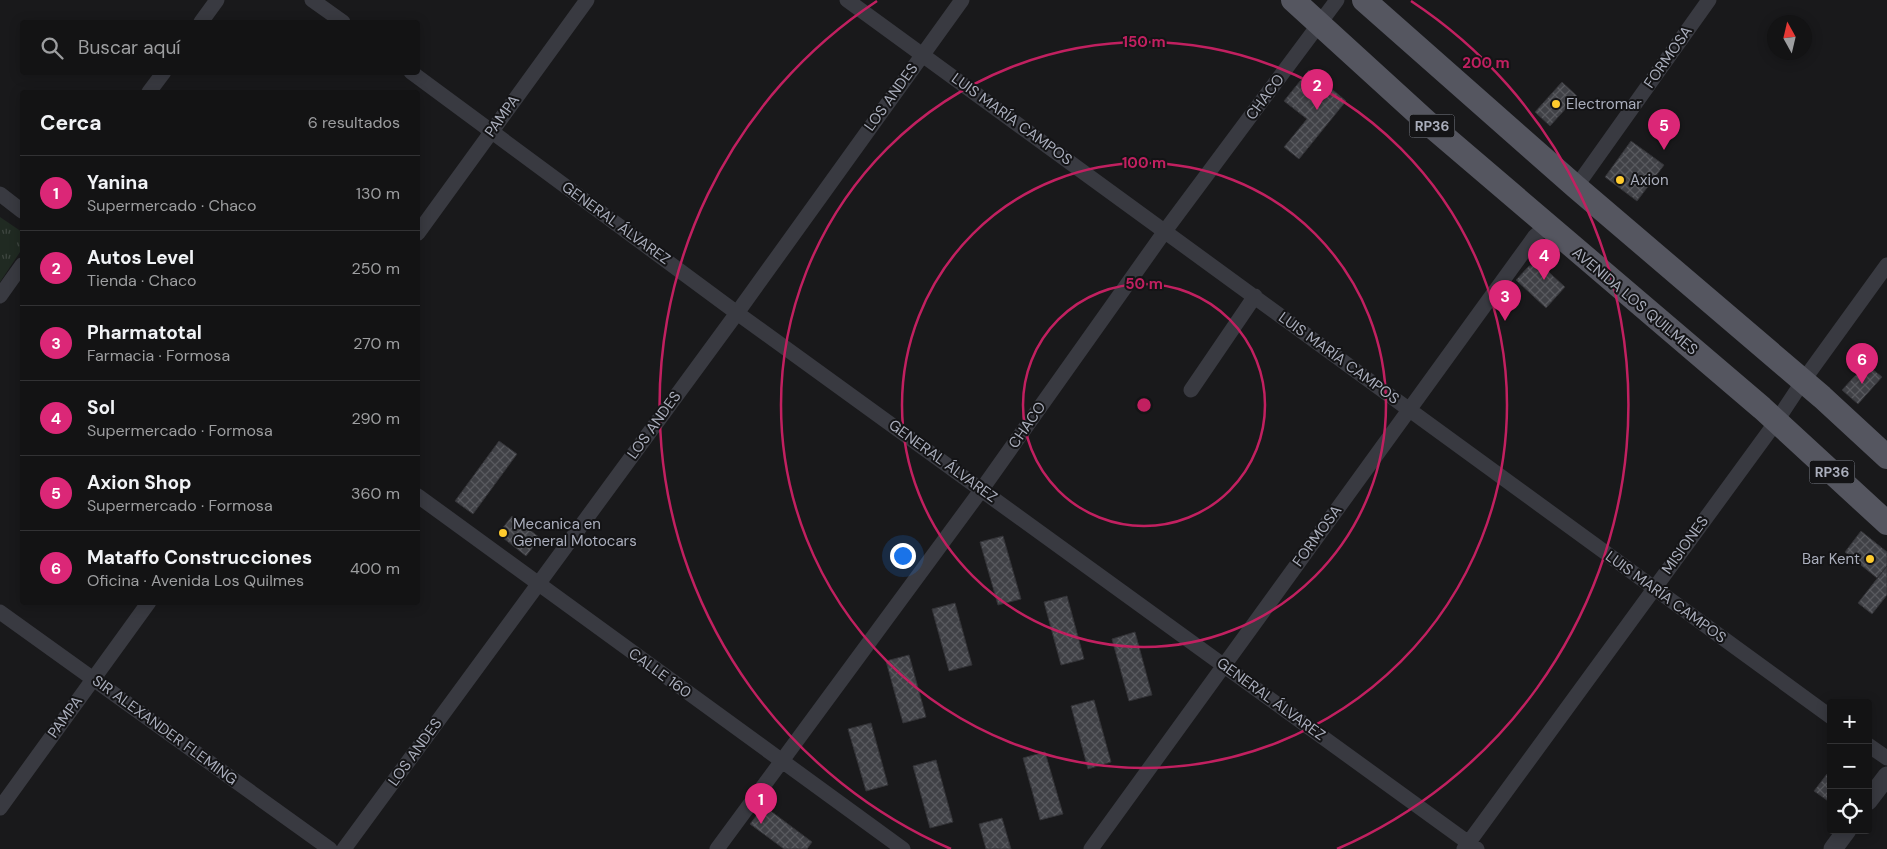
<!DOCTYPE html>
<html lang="es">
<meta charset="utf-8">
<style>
body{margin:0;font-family:"DM Sans",sans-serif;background:#1c1c1d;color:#f1f3f6}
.controls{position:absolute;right:15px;bottom:15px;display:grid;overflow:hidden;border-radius:5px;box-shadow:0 2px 12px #0003}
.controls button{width:45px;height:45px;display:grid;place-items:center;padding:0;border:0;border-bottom:1px solid #323234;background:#131314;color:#f1f3f6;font:25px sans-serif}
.compass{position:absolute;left:1767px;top:15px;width:45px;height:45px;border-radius:50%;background:#131314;box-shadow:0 2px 12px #0003;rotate:352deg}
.you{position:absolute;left:902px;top:555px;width:18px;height:18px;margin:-12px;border:4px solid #fff;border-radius:50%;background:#1a73e8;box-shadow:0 0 0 8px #1a73e833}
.badge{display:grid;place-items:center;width:32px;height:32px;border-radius:50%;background:#db2777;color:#fff;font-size:16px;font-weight:700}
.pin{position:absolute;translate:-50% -41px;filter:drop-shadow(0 1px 2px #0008)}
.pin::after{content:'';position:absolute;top:26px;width:18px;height:15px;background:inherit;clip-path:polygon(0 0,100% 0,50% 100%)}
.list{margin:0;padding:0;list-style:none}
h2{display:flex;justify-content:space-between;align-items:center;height:65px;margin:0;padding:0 20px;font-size:21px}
h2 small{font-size:16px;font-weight:400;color:#9d9ea0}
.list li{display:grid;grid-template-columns:32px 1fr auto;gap:15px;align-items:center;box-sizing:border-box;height:75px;padding:0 20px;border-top:1px solid #323234}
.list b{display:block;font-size:19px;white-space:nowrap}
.list p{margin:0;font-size:16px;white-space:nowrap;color:#9d9ea0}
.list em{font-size:16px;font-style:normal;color:#9d9ea0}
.icon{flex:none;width:28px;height:28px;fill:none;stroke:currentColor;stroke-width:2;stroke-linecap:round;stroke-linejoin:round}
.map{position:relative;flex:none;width:1887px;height:849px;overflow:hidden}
.search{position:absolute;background:#131314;box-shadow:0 2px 12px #0003;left:20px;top:20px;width:400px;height:55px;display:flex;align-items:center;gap:12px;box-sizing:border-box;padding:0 18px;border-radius:5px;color:#9d9ea0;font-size:19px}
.panel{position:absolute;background:#131314;box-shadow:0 2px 12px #0003;left:20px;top:90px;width:400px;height:515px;border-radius:5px}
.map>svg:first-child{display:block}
.park{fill:url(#park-tufts)}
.building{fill:url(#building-cross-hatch);stroke:#333337}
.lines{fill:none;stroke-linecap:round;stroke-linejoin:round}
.minor{stroke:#393a41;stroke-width:15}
.tertiary{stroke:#393a41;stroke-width:19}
.primary{stroke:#555660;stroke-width:24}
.ring{fill:none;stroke:#c12060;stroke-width:2.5}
.poi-dot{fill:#ffcb2d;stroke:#141416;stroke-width:2}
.labels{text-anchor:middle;stroke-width:4;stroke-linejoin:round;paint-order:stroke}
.shield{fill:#141416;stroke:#7d808a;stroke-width:1}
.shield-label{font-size:14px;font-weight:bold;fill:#aaaebc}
.street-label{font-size:15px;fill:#aaaebc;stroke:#141416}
.poi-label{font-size:15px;fill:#aaaebc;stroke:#141416;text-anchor:start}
.centre{fill:#c12060;stroke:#141416;stroke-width:2.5}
.ring-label{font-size:15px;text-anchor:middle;font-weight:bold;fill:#c12060;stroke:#141416;stroke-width:4;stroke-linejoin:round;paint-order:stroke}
</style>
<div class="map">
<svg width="1887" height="849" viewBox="0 0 1887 849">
<defs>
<pattern id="park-tufts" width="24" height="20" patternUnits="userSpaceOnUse" patternTransform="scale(1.25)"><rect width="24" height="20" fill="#202a22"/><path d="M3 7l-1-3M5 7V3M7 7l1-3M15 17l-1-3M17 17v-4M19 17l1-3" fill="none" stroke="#3e4640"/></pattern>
<pattern id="building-cross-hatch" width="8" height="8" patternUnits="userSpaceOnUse" patternTransform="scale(1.25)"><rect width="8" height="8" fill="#404146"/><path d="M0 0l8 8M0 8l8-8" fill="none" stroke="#595a5f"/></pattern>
</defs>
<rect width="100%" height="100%" fill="#19191b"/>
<path class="park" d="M0,217L22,232V249L0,282Z"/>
<path class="building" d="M1309,70L1346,101L1299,159L1284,147L1307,119L1284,101Z
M1562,82L1577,96L1550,126L1535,112Z
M1631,141L1664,165L1637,201L1605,177Z
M1541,265L1565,287L1546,308L1516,280L1529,266Z
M1866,364L1882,377L1858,404L1842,390Z
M499,441L517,454L473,514L455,501Z
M512,516L540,538L526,556L498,534Z
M1861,531L1887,552V566L1877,578L1845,552Z
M1003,536L1021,599L998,605L980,542Z
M1887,566V595L1872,614L1858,603Z
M1067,596L1084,659L1061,665L1044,602Z
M955,603L972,665L949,671L932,609Z
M1135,632L1152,695L1129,701L1112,639Z
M909,655L926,717L903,723L886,661Z
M1094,700L1111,762L1088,769L1071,706Z
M871,723L888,785L866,791L848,729Z
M1045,752L1063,814L1040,820L1023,758Z
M936,760L953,822L930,828L913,766Z
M1827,774L1831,777V803L1814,791Z
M764,806L812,842L807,849H784L750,824Z
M1002,818L1011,849H986L979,824Z"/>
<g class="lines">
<path class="minor" d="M312,0L343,22
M847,0L1831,717
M201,22L217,0
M411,72L737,313L1477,849
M149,92L164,72
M1576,187L1709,0
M0,194L22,211
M418,233L587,0
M0,296L22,265
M1191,390L1255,296
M418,496L903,849
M0,612L330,849
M1868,745L1887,758
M0,808L149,602
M344,849L737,313L962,0
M717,849L982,489L1165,231L1337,0
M1091,849L1535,236L1547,226
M1464,849L1776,422L1803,381L1887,265"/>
<path class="tertiary" d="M1868,801L1887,776
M1833,849L1847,830"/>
<path class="primary" d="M1293,0L1428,123L1762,408L1887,523
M1364,0L1576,187L1822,397L1887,457"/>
</g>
<g class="ring">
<circle cx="1144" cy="405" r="121"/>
<circle cx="1144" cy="405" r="242"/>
<circle cx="1144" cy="405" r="363"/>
<path d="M951 849A484 484 0 0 1 877 1M1411 1A484 484 0 0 1 1337 849"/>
</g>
<g class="poi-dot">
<circle cx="1556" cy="104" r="5"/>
<circle cx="1620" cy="180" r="5"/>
<circle cx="503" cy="533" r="5"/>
<circle cx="1870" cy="559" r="5"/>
</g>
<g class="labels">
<g class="shield">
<rect x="1409.5" y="114.5" width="45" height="23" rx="4"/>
<rect x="1809.5" y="460.5" width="45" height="23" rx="4"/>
</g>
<g class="shield-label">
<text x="1432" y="131">RP36</text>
<text x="1832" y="477">RP36</text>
</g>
<g class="street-label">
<text transform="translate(1668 57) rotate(-55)" y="5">FORMOSA</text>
<text transform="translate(891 97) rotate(-54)" y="5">LOS ANDES</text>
<text transform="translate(1265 97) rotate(-53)" y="5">CHACO</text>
<text transform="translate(502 116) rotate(-54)" y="5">PAMPA</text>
<text transform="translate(1012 119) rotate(36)" y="5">LUIS MARÍA CAMPOS</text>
<text transform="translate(616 223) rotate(36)" y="5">GENERAL ÁLVAREZ</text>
<text transform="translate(1635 301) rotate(40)" y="5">AVENIDA LOS QUILMES</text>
<text transform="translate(1339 358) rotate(36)" y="5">LUIS MARÍA CAMPOS</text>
<text transform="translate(654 425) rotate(-54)" y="5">LOS ANDES</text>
<text transform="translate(1027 425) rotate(-55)" y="5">CHACO</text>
<text transform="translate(943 461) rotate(36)" y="5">GENERAL ÁLVAREZ</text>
<text transform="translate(1317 536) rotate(-54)" y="5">FORMOSA</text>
<text transform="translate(1685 545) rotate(-54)" y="5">MISIONES</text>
<text transform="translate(1666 597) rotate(36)" y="5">LUIS MARÍA CAMPOS</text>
<text transform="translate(660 673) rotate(36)" y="5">CALLE 160</text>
<text transform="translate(1271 699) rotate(36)" y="5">GENERAL ÁLVAREZ</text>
<text transform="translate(65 717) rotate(-54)" y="5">PAMPA</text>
<text transform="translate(165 730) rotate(36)" y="5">SIR ALEXANDER FLEMING</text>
<text transform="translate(415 752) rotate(-54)" y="5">LOS ANDES</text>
</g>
<g class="poi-label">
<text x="1566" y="109">Electromar</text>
<text x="1630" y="185">Axion</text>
<text x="513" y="529">Mecanica en<tspan x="513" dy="17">General Motocars</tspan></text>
<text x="1860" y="564" text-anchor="end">Bar Kent</text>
</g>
</g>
<circle cx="1144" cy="405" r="8" class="centre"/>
<g class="ring-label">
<text x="1144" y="47">150 m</text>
<text x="1486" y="68">200 m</text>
<text x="1144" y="168">100 m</text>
<text x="1144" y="289">50 m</text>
</g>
</svg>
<div class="controls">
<button>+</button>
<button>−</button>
<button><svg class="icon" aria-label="locate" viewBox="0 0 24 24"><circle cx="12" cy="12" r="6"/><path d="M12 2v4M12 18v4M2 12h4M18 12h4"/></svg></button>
</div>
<svg class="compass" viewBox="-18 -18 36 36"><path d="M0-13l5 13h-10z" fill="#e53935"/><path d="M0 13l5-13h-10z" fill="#9d9ea0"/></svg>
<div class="you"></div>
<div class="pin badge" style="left:761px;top:824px">1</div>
<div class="pin badge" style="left:1317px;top:110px">2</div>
<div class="pin badge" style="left:1505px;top:321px">3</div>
<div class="pin badge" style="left:1544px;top:280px">4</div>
<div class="pin badge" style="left:1664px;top:150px">5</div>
<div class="pin badge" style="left:1862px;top:384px">6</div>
<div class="search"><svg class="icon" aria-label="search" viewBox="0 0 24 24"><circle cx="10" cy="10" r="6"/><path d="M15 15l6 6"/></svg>Buscar aquí</div>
<section class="panel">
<h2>Cerca<small>6 resultados</small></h2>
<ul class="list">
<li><span class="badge">1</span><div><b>Yanina</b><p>Supermercado · Chaco</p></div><em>130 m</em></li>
<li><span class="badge">2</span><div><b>Autos Level</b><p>Tienda · Chaco</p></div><em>250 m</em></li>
<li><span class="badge">3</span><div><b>Pharmatotal</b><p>Farmacia · Formosa</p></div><em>270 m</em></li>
<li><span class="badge">4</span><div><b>Sol</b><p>Supermercado · Formosa</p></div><em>290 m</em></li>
<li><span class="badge">5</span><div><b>Axion Shop</b><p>Supermercado · Formosa</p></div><em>360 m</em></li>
<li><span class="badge">6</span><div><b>Mataffo Construcciones</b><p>Oficina · Avenida Los Quilmes</p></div><em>400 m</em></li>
</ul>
</section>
</div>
